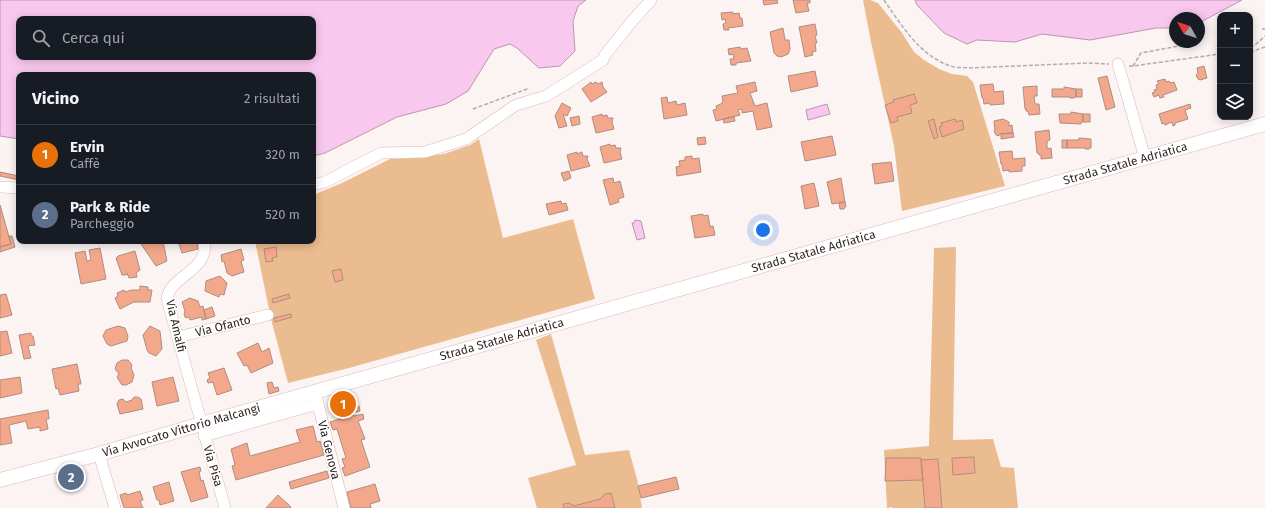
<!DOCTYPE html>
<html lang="it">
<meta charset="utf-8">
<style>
body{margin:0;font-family:"Fira Sans",sans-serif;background:#242831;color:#f1f3f6}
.controls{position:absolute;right:12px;top:12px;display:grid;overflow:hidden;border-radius:8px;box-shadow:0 2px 10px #0003}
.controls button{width:36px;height:36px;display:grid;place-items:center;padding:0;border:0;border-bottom:1px solid #363941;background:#171b24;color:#f1f3f6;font:20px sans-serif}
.compass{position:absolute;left:1169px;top:12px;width:36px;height:36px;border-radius:50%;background:#171b24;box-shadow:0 2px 10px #0003;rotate:309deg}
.you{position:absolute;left:763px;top:230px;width:14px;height:14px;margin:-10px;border:3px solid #fff;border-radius:50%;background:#1a73e8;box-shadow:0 0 0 6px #1a73e833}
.badge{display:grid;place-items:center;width:26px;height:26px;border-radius:50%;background:#a3b495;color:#fff;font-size:13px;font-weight:700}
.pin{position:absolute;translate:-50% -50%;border:2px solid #fff;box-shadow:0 1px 4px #0006}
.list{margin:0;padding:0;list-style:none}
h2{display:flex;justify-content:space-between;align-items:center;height:52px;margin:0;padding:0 16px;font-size:17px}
h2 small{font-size:13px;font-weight:400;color:#9ea1a6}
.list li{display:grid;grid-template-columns:26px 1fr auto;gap:12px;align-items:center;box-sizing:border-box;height:60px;padding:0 16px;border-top:1px solid #363941}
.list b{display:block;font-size:15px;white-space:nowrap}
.list p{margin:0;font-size:13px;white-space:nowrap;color:#9ea1a6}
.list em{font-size:13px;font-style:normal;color:#9ea1a6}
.icon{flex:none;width:22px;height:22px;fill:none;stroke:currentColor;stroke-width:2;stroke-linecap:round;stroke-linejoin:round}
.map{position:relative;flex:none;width:1265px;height:508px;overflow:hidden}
.search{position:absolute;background:#171b24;box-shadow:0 2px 10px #0003;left:16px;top:16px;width:300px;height:44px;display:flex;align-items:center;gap:10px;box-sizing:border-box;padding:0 14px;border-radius:8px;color:#9ea1a6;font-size:15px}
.panel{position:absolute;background:#171b24;box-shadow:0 2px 10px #0003;left:16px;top:72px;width:300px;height:172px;border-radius:8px}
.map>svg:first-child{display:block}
.green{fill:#ebbc90;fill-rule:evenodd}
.water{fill:#f9c8ef;stroke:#bc95b1;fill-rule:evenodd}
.building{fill:#f4a88b;stroke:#ae8d80}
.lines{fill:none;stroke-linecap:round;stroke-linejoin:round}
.minor-casing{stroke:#ddb6b5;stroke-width:12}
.major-casing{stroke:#ddb6b5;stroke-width:15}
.path{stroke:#b6abab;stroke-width:1.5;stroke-dasharray:4 2;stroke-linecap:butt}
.minor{stroke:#fff;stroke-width:11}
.major{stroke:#fff;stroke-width:14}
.labels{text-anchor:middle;stroke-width:3;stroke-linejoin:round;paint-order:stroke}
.street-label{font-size:12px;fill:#2e1f1f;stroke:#fff}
</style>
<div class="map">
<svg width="1265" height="508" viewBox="0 0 1265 508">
<rect width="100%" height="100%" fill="#fcf3f3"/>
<path class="green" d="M863,0H870L878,3L902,33L914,52L924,60L939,69L952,74L967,76L973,82L1005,186L902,211L894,146L871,42Z
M479,139L503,238L573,219L595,299L349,368L288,383L271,319L255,241H313V195L342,183L390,159L416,158L444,154L470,145Z
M956,247L953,440L993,439L1001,467L1014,468L1018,508H942L938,459L921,460V458H886L885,481L923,480L925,508H892V507L887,508L884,450L929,446L934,248ZM974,457L975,473L953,474L952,458Z
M551,334L585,455L629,450L637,479L642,508H615L611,493L605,494L600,499L574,506L569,503L563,504L564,508H537L528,478L576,465L536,340Z"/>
<path class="water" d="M0,0H586L578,6L573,21L575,51L560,66L539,68L517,48L510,44L494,49L468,91L446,104L397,117L325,153L313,156V75H19V139L0,136ZM19,19H313V57H19Z
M915,0H1242L1199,23V18H1175V28H1156L1090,40L1042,34L1015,42L977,40L967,44L944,33L917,5Z
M827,104L830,114L808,120L806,110Z
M635,220L641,221L645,238L637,240L632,223H634Z"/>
<path class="building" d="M763,0H777L778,3L764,5Z
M793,0H810V3H807L809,11L796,13Z
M733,12V14L739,13L740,18H742L743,26L728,28L729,30H724L723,24L726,23L725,19L722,20L721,13Z
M815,24L817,35L815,36L817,43H815L816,51L812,52L813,55L805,57L799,27Z
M783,28L785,40H789L790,49L788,54L781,57L777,56L774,53L770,32Z
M740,47L741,49L747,48L751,61L736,63V65H731L730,59H734L733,54L729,55L728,49Z
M1204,66L1207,78L1200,80L1198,79L1196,75L1198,73L1197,68Z
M815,71L818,86L791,92L788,76Z
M1107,76L1115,107L1106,110L1098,78Z
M1165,79L1166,82L1169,81L1170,83L1174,82L1177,90L1163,95L1164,97L1160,98L1159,95L1154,97L1152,93L1155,92L1154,90L1157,89L1156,85L1159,84L1157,81Z
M591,82L592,84L596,82L598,84L602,82L603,87L607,92L591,102L582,89Z
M755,82L757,91L750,93L755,106L767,103L772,127L757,130L753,111L742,113V109L738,110L740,115L716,121L713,110L717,109L716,106L721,104L723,101L722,96L738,93L736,86Z
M993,84L994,92L1003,91L1004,104L990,105V103L984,104L983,98H982L980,85Z
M1037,86V96H1034L1035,104H1039L1040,114L1029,115L1028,111H1026V109H1025L1023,87Z
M1064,87L1076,89V97H1074V98H1070V97H1052V89H1064Z
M1076,89H1082V97H1076Z
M914,94L917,103L910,105L912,113L897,117L898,121L891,123L885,105L894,102L893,100Z
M667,97L668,103L676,101L677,105L685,103L687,115L664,119L661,98Z
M562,103L571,108L567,116L563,114L567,126L559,128L555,116Z
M1190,104L1191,108L1185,110L1188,119L1175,123V125L1173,126L1172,122L1165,125L1164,123L1162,124L1159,114Z
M1071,112L1083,114V122H1081V124L1060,123L1059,114H1071Z
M602,114V116L607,115L608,118H613L612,122L614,129L596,133L592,117Z
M1083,114H1090V122H1083Z
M579,116L580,124L572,126L570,118Z
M734,117L735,121L724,123L723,119Z
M934,119L938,137L934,139L928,121Z
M955,119L956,122L962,120L964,129L942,137L939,127L942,126L941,123Z
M1003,119L1009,122V126L1012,125L1013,133L999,134V136L996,135L994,131L995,130L994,121Z
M1049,130L1050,140L1047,141V149L1051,148L1052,158L1041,159V155H1039V153H1037L1035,132Z
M1013,133L1014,137L1001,139V134Z
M832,136L836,155L805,161L801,142Z
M705,137L706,144L698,145L697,138Z
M1079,138L1091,139V148H1089V149H1085V148H1067V140H1079Z
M1062,140H1067V148H1062Z
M610,144V146L615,145L616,148H621L620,152L622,159L604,163L600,147Z
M1012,151L1013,159L1025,158V166H1022V171L1009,172V170L1003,171L1002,164H1001L999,152Z
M577,152V154L582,152L583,156H588L587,159L590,166L571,171L567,155Z
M692,156V159L699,158L701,172L677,176L676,167L680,166L679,161L685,160V157Z
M891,162L894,181L875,184L872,164Z
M569,171L571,178L564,181L561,173Z
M0,172L19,176V180L0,176Z
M613,178L614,183L620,181L624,197L618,199L619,202L610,205L603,180Z
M841,178L845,202L832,204L827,182Z
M814,183L819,206L805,209L801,186Z
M561,201L562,204L566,203L568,210L549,215L546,204Z
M845,202L846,206L844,209H840L839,203Z
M0,205L11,244L0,247Z
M703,214V216L708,215L710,227L713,226L715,235L695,238L691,216Z
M9,236H12L15,247L0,252V247L11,244Z
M139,241H163L167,261L156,266Z
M178,241H197L198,249L182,253Z
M276,247L277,257L272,258L273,261L266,262L264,249Z
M100,248L106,279L81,284L75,253L85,251L87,261L91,260L89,250Z
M241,249L244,260L241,261L244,272L232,276L227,273L224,261L222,262L221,255Z
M135,251L140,270L136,273L137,277L129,278L127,273L126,275H122L116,258L118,256Z
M341,269L343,280L335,282L332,271Z
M220,276L227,283L224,295L220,294L219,297L205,291L206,281Z
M140,286L148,287V290H152L150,302H134L120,309L115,298L118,296L117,293L124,290L125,292L132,290H140Z
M6,294L12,315L0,318V295Z
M289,294L290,298L273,303L272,299Z
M190,298L198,301L200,307L203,306L206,319L202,320V317L190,320L189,317L186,318L185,317L184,314L185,311L182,302Z
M212,307L215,316L206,319L204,310Z
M291,314L292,317L275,322L274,318Z
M118,326L125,328L126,331L128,336L127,341L111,346L107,344L103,336L106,330Z
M150,326L160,331L162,349L156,356L149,353L147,350L143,335Z
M7,331L12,353L0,356V332Z
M31,333V336H33L35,345L28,346L31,358L24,359L19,335Z
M258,343L262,352L269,348L273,363L251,373L247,365L244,366L237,353Z
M122,360H128L132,365L131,368L134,375L132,382L126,385H122L120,382L117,377L119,374L115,369L117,363Z
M77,364L81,384H78L79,391L60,395L58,388L56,389L52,369Z
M224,368L232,390L217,395L213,382L208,383L207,380L210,378L208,373Z
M20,377L22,393L0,398V380Z
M173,377L179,401L157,406L152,382Z
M272,382L274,388L278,387L279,391L269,394L267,383Z
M134,397H138L141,399L143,409L120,414L117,404L119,400L123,399L126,402L132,400Z
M359,406L360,411L346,414L345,409Z
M48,410L49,419H46L48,429L40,431V427L28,429L26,421L9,425L12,443L0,445V419Z
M363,414L364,419L358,421L365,439L361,440L370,467L345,476L342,468L345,467L342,459L346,458L337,429L333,430L330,422L353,415L354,416Z
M313,426L317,442L320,441L324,455L236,480L232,466L235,465L231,449L247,443L250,456L300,442L296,430Z
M974,457L975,473L953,475L952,458Z
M886,458H921L923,480L885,481Z
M938,459L942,508H925L921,460Z
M200,467L201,471L199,472L201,481L203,480L208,497L191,502L181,472Z
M327,471L329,478L291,489L289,482Z
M676,477L679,489L641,498L638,486Z
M169,482L174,501L160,505L159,500H157L153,487Z
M375,484L380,501L370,504L371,508H351L347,492Z
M140,491L143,500L140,501L143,508H124L120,495L126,493L127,495Z
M611,493L615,508H564L563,504L569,503L574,506L600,499L605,494Z
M278,495L291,507L290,508H266Z"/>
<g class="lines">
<g class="minor-casing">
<path id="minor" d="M1118,64L1145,158
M313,185L325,182L381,153L425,152L466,139L516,105L546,96L603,60L605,55L633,20L651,0
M0,187L19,188
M204,241C210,271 170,275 167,299L225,508
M178,337L268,315
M315,392L344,508
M204,436L317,404
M99,454L115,508"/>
</g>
<g class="major-casing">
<g id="major">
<path id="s1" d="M0,480L99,454L201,424L1265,124"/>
</g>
</g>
<path class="path" d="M884,0C902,26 921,58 954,67C959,68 964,67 969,68L1087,63L1109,64
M1262,29H1265
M1250,47L1255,45L1265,36
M1250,52L1265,47
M1129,66H1133L1220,54
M1133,66L1141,53L1195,43
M473,109L527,89L528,90"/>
<use href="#minor" class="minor"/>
<use href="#major" class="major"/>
</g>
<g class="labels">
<g class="street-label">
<text dy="4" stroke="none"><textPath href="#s1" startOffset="1169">Strada Statale Adriatica</textPath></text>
<text dy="4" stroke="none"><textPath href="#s1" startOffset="845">Strada Statale Adriatica</textPath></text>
<text transform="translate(176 326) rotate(77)" y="4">Via Amalfi</text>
<text transform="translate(223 326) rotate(-14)" y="4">Via Ofanto</text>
<text dy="4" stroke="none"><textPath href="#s1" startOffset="521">Strada Statale Adriatica</textPath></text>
<text dy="4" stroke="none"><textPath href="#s1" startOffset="188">Via Avvocato Vittorio Malcangi</textPath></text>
<text transform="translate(329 450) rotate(76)" y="4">Via Genova</text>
<text transform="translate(213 466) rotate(74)" y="4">Via Pisa</text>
</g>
</g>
</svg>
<div class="controls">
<button>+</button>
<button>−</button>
<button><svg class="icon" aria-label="layers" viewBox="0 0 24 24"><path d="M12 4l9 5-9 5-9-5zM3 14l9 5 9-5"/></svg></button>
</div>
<svg class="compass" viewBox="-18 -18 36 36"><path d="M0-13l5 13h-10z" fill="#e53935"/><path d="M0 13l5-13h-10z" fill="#9ea1a6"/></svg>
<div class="you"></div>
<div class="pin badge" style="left:343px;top:404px;background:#e8710a">1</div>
<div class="pin badge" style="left:71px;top:477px;background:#5c6f8a">2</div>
<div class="search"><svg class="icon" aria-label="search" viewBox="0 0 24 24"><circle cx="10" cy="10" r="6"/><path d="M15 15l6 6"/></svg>Cerca qui</div>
<section class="panel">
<h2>Vicino<small>2 risultati</small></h2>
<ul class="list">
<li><span class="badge" style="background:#e8710a">1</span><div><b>Ervin</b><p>Caffè</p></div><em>320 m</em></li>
<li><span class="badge" style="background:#5c6f8a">2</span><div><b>Park &amp; Ride</b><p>Parcheggio</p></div><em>520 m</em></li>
</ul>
</section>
</div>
